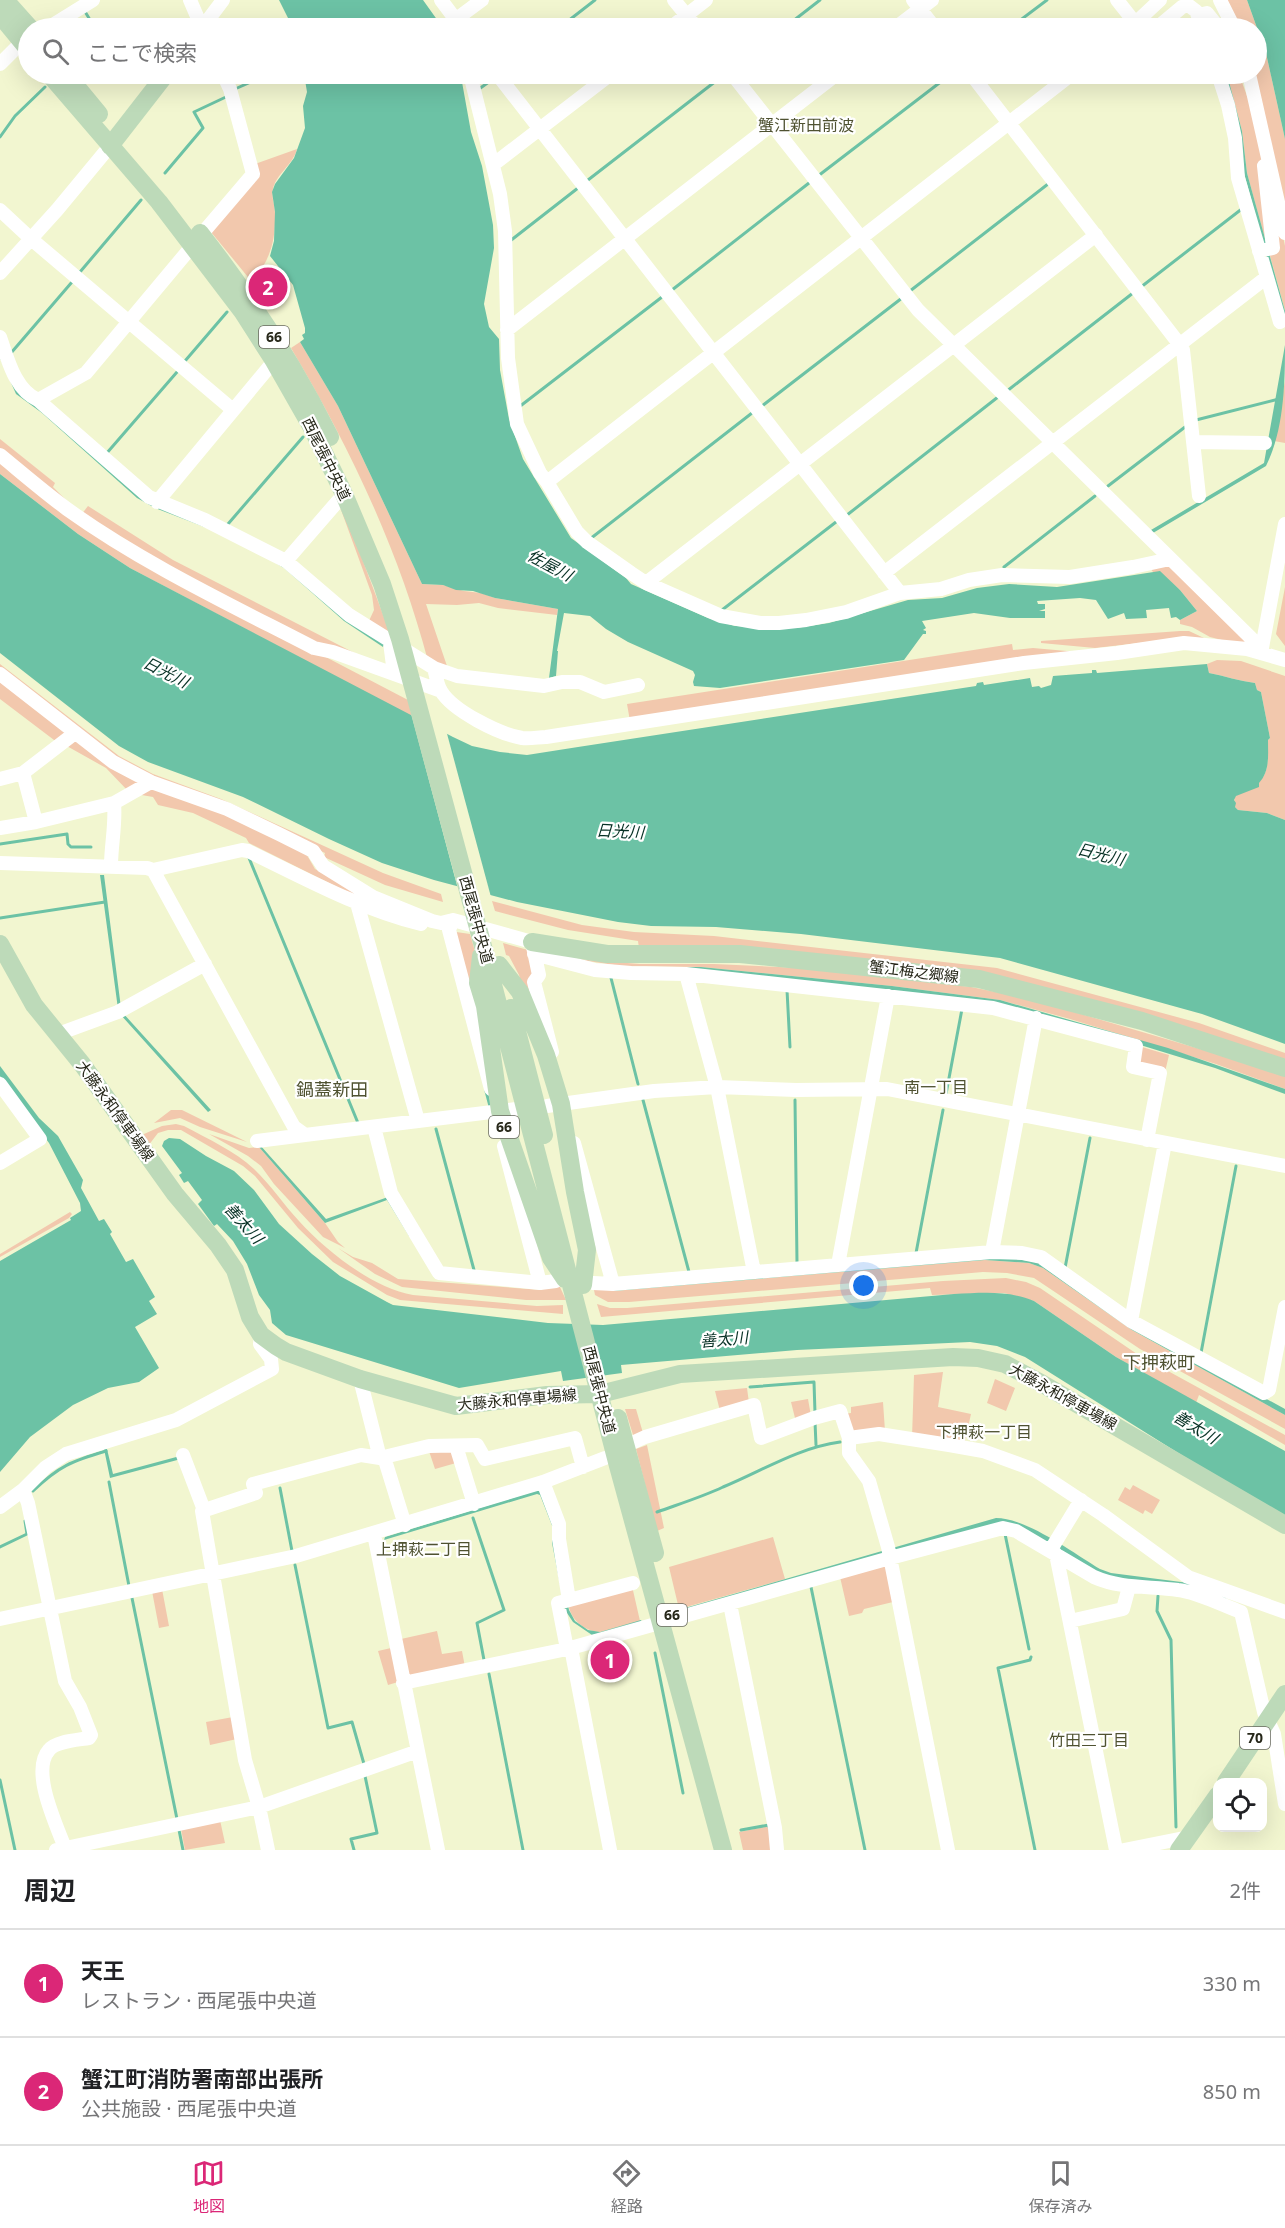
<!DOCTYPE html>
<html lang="ja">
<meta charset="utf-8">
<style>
body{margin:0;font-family:"Noto Sans","Noto Sans JP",sans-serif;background:#f2f2f2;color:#202124}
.controls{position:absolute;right:18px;bottom:18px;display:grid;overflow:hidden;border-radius:12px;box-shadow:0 6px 24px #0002}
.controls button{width:54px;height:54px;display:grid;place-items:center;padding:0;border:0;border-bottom:2px solid #e0e0e0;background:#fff;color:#202124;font:30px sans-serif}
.you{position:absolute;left:864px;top:1286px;width:21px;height:21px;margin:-15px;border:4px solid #fff;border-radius:50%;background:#1a73e8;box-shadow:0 0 0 9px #1a73e833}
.badge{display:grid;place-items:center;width:39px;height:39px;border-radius:50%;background:#db2777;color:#fff;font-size:20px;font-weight:700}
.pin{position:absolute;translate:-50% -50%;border:3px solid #fff;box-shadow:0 2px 6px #0006}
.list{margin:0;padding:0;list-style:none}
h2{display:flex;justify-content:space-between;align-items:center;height:78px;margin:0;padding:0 24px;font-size:26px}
h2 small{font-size:20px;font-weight:400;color:#757577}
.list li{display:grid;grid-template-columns:39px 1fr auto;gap:18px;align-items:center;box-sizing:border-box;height:108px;padding:0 24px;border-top:2px solid #e0e0e0}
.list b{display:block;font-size:22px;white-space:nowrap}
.list p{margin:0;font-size:20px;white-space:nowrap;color:#757577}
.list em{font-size:20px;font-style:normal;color:#757577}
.icon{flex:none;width:33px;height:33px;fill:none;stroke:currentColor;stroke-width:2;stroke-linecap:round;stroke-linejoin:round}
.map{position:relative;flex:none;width:1285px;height:1850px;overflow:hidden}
.search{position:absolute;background:#fff;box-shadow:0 6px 24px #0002;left:18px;right:18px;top:18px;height:66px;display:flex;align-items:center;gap:15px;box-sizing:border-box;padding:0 21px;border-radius:33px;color:#757577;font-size:22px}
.sheet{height:294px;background:#fff}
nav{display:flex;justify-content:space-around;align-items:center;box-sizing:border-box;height:84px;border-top:2px solid #e0e0e0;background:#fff;font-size:16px;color:#757577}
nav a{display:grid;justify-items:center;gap:3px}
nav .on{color:#db2777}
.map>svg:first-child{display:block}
.green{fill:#f2c8ad}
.water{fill:#6cc2a5}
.pier{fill:#f2f6d0}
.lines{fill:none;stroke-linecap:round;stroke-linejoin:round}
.stream{stroke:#6cc2a5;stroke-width:3}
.minor{stroke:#fff;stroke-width:14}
.major{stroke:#bddab9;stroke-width:18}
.labels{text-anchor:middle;stroke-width:4.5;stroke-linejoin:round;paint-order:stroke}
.shield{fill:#fff;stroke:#67685e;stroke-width:1.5}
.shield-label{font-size:14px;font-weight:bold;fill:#262719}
.street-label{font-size:15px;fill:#262719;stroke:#fff}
.neighbourhood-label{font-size:16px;fill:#4f5231;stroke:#fff}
.water-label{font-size:16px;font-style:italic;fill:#073125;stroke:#fff}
.quarter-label{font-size:18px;fill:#4f5231;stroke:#fff}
</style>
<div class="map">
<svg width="1285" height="1850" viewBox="0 0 1285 1850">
<rect width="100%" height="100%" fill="#f2f6d0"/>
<path class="green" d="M1222,0H1247L1266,53L1285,139V225L1251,74H1256V28H1236Z
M1227,74H1239L1247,96L1252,101L1261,154L1267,246L1247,173L1242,131Z
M297,149C293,165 276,174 273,189C271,197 275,205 275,213C276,240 270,261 252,282L211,232L255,164Z
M1267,159L1285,246V311L1269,252Z
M300,342L338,406L422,584L443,585L464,591L481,593L495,598L558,609L557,615L498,608L479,603L457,605L426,604L448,669L428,661C399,550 349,446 291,348Z
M1285,381V443L1274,441Z
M0,439L55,483L53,487L75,509L0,450Z
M0,459L184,583L408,700L412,717L130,568L78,534L0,474Z
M88,506L173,560L376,664L319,646L186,578L81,515Z
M340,507L354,537L391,636L368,623L374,610L372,595Z
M1170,565L1248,639L1250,647L1210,637L1192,627L1180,624V620L1197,611L1180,590L1160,572H1153L1151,569Z
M1285,587V646L1276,634Z
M1180,631H1189L1204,638H1184L1095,648L1041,643V641Z
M1012,644L1013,650L1033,648L1089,653L630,721L627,704Z
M1217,660L1241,661L1285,676V820L1267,813L1238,810L1235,807L1234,797C1267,777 1268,781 1268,740L1270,738L1261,692L1257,690L1255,683C1239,681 1225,676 1209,673L1207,664Z
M0,664L119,756L153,774L221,799L383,873L441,894L443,902L385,885L324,857L325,853L224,805L115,760L0,671Z
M0,676L69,731L58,743L0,699Z
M76,737L143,781L129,792L106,768L65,745Z
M149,785L228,812L304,850L315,869L371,899L393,915L249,843L246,838L193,813L158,805L153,797L136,794Z
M492,901L582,925L634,932L714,936L997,968L1199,1023L1285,1053V1061L1055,991L639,948L638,941L568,930L495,911Z
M456,932L470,934L474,948V978L489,1070Z
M503,943L528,950L548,1049L523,990L519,975L509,956L506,955Z
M575,959L640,964H714L800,968L971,987L1030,999L1251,1064L1285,1076V1089L1216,1064L1070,1019L1000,1000L892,986L701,967L621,966Z
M1142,1047L1169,1055L1165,1072L1140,1062Z
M171,1110H182L247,1142L200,1127L180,1118L154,1123Z
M176,1124L184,1126C208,1139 235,1151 254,1169C271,1185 284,1205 299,1221C326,1251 373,1288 413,1295L537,1306L563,1305V1314L400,1300L387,1295L333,1262L298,1228L255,1176L243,1166L181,1130H168L158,1133L148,1146L143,1139L144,1134L162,1126Z
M209,1134L249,1148L259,1147L325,1223L338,1242L345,1248L323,1237L274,1184L261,1166L248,1156Z
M70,1212L72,1214L69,1218L0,1257V1254Z
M338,1248L353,1257L372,1263L398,1279L542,1290L543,1287L559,1285L566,1300H526L402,1287L375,1274Z
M985,1260L1029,1263L1043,1268L1132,1330L1285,1415V1429L1140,1349L1034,1278L1007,1273L983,1272L629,1302H608L595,1295L593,1285L613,1291Z
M1006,1278L1026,1282L1040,1288L1137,1354L1285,1435V1445L1199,1395L1196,1403L1116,1357L1034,1301L1004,1293L932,1295L930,1288L601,1317L597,1304L610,1308H627L943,1281Z
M943,1372L938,1407L971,1414L965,1441L912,1438L914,1375Z
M995,1379L1015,1388L1006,1411L987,1403Z
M747,1388L749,1403L720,1411L715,1391Z
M808,1399L811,1416L796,1422L791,1402Z
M883,1402L885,1431L849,1434L843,1414L851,1413V1407Z
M625,1409H636L643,1433L634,1438Z
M647,1445L664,1528L657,1531L636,1449Z
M450,1447L456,1463L435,1469L428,1448Z
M1133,1485L1160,1500L1152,1514L1145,1510L1143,1514L1118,1500L1125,1487L1130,1490Z
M773,1537L785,1579L679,1609L669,1567Z
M885,1563L893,1602L864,1609L862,1613L849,1616L840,1577Z
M632,1586L640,1621L600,1632C584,1631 571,1620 568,1604Z
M162,1589L169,1626L159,1628L152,1591Z
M437,1631L442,1654L462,1651L465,1667L409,1677L401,1639Z
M391,1648L398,1682L388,1685L378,1651Z
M233,1717L237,1739L210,1745L206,1722Z
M220,1820L225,1843L185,1850L181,1829Z
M770,1826L771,1850H743L739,1832Z"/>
<path class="water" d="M279,0H423L443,28H293Z
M1247,0H1285V139L1266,53Z
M304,74H457L462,82L471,132L482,166L493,225L494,248L484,304L489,327L499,339L500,370L509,419L523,459L571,538L626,578L631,584L708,618L735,626L796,628L829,623L908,600L942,598L977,588L1009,584L1057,587L1160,571L1180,590L1197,611L1180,620L1176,617L1171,618L1169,608L1146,610L1147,618L1126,619L1124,613L1108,619L1096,600L1080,598L1037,601L1038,604H1045V609L1039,611H1045V618H1010L974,613L922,621L926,628L923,630L926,631V634H923L904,660L720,688L694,686L693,682L695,675L693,671L628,642L606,629L590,616L564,613L557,651H558L556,676L549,678L558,609L495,598L473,591L456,590L443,585L422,584L338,406L300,342L304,339L302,335L305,333V328L293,285L270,256L274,241L275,212L272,192L275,184L294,158L305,128L303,106L307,92Z
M1223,74H1227L1242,131L1247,173L1285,311V324L1244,173L1239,130Z
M1285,345C1285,384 1284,430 1266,466L1153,533L1151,530L1264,463Z
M0,351L36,404L139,496L221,531L273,558L384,644L383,647L344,621L284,568L271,560L220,533L155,508L137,498L42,413L16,394L0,358Z
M0,474L78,534L130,568L453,737L472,746L500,752L527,755L578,747L976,686L977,683L983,682L984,685L1030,678L1032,687L1039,686L1041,688L1051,685L1053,676L1092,673V670H1096L1097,673L1207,664L1209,673C1225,676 1239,681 1255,683L1257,690L1261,692L1270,738L1268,740C1268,756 1270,771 1259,783V787L1236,796L1234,800L1236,803L1235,807L1238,810L1267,813L1285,820V1044L1202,1014L1000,958L801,934L716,927L651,926L618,922L517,902L434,880L382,863L329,839L243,797L148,762L119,746L0,653Z
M100,875H104L121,1008L118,1009Z
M639,967H701L892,986L1000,1000L1168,1048L1285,1089V1094L1215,1068L1069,1023Z
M122,1012L211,1110L208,1112L120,1014Z
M0,1066L39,1118L58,1136L83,1180L81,1188L99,1221L104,1219L112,1232L110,1234L126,1262L133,1259L155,1297L149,1301L157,1314L135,1327L159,1368L139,1382L108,1388L73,1405L30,1437L0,1472V1261L71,1220L70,1218L81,1211L80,1203L49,1143L0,1076Z
M169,1138L180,1139L206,1156L234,1171L254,1190L279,1224L312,1254L340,1276L387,1302L393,1305L548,1323L603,1325L954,1294C981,1293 1008,1290 1034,1301L1116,1357L1285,1451V1520L1025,1357L997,1346L970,1342L797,1350L621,1365L622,1373L563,1381L561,1371L459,1388L286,1335L272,1323L270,1310L259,1295L247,1264L233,1241L217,1224L214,1226L198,1204L202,1200L188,1181L184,1183L179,1175L182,1173L162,1146L164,1141Z
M260,1145L326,1219L388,1197L412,1234L409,1236L387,1200L325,1223L259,1147Z
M990,1255L1043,1263L1133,1326L1285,1409V1415L1132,1330L1043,1268L1029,1263L985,1260L613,1291L612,1288Z
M104,1449H107L113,1474L180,1456L181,1459L110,1478Z
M538,1490L542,1491L556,1528V1547L569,1610L575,1621L588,1630L600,1632L641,1620L643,1624L592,1635L573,1622L565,1610L552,1543L553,1528L540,1495L537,1494L384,1540L385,1537Z
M996,1518C1027,1518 1073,1553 1100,1569L1111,1573L1189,1583L1227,1596L1225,1602L1110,1579L1019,1528L685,1611V1608Z"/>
<path class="pier" d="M411,713L446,730L491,897L458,889Z"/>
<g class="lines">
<path class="stream" d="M84,10L95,28
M559,28L595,0
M784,28L820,0
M1010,28L1047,0
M235,89L269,74
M479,89L493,79
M0,137L15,116L45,87
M165,173L203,128L194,112L228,96
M818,176L951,74
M588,180L725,74
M510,241L578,188
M80,272L141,200
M253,282L264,269
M1141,287L1243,208
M672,290L809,183
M910,291L1048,184
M11,353L72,282
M185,361L227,312
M1007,391L1133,293
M762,406L902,298
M519,407L662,297
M1196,420L1279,399
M106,454L177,372
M1108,486L1185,427
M847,515L998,397
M228,524L303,437
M590,539L752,413
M1004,567L1095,496
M722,610L836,522
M0,844L67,834L68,844L71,847H91
M249,858L358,1123
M0,918L105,902
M611,978L638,1084
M787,990L790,1047
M486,1091L490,1106
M946,1094L962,1009
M643,1100L689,1272
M795,1100L797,1263
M436,1129L474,1270
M916,1253L943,1110
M1065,1268L1090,1138
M1201,1353L1236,1166
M750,1387L814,1382L815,1413
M815,1422L816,1445
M109,1482L129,1586
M280,1488L292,1551
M33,1491C59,1466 72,1461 106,1451
M657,1512C679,1504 702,1497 723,1487C762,1471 797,1448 840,1442
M473,1518L504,1610L477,1623L484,1660
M1005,1534L1029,1649
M0,1547L27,1534L25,1521
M295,1565L328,1728L352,1722L364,1764
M811,1587L865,1850
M1158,1596L1157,1611L1171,1640L1176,1827
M132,1598L177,1819
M655,1653L683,1793
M1031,1657L1030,1660L998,1668L1035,1850
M489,1674L523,1850
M0,1780L15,1850
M179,1830L183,1850
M741,1830L769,1825V1827
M354,1850L351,1839L377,1833L365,1776"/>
<path class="minor" d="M190,0L202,28
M441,0L462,28
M674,0L697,28
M913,0L935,28
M1117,0L1136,24
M1220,0L1234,28
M1199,15L1207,13L1219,28
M1140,19L1147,26L1158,27L1182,7L1188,5L1196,11L1203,28
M455,20L482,0
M48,28L93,0
M202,28L223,0
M670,28L706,0
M895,28L932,0
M1130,28L1160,0
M0,64L22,42
M470,74L500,194L505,231L508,358L517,424L540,473L547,482L577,532L587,542L631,573L646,583L721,616L760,623H779L806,620L846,612L900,593L941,589L969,580L1002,575L1070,577L1133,567L1170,559
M497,74L900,593
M732,74L918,310L1251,638L1261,653
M971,74L1180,345L1183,350L1199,496
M1249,74L1285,233
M494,164L611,74
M0,210L30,238L233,410
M201,235L253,174L230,89L223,74
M1259,251L1273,248L1264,166
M0,273L57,210L110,146
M1267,277L1280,322
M507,330L837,74
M0,337C8,360 15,390 38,400L149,497L205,520L286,561L349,615L434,668L457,676L544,686L562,682H580L604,692L638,685
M38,400L86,373L193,245
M1193,442L1265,443
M0,455C22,473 44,492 67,509C144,564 231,605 314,648L333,652L441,691
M547,482L1072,74
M157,502L274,361
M286,561L344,494
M884,573L1267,277L1238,178L1235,138L1228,105L1218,74
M646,583L1096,235
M390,642L394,674
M1261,653L1285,524
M434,668C436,675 437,685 441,691C453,711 499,734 522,738C530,739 539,737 546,737L1024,663L1117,653L1184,643L1247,649L1285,660
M0,674L113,762L151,782L227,809L279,834L313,851L323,866L373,897L432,921L441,923L453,920L532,942L539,975L534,982L552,1052
M23,773L36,822
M0,779L23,773L75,733
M0,828L36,822L114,803L151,782
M0,863L147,868L153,870L242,850L248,851C304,878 360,909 421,924
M111,866C111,845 116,824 114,803
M153,870L294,1127L305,1135L516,1109
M357,903L418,1121
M453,920L449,930L491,1089
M534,954L595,970L631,973L686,974L993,1008L1136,1046L1133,1067L1160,1073L1147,1140
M686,974L717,1087L754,1272
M58,1034L118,1012L205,964
M0,1084L40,1139L0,1163
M547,1106L654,1091L717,1087L796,1090L887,1089L1285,1166
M374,1127L391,1193L439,1273L540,1283L556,1281
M257,1141L305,1135
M574,1143L613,1284L992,1252L1022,1253L1041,1257L1131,1321L1264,1393L1269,1390L1285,1307
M504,1146L540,1283
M992,1252L1036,1018
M838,1265L888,996
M593,1283L613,1284
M1131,1321L1165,1143
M360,1379L380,1458
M849,1438L879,1434L949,1445L983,1451L1035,1470L1103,1515L1188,1577L1285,1612
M634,1442L645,1437L754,1405L761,1438L814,1418L840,1411L849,1438V1453L869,1481L888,1547L948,1850
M456,1446L474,1504
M183,1455L204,1510
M384,1457L405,1525
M543,1482L559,1524V1539L569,1600
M0,1507L23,1490
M374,1534L438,1850
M1050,1551L1081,1500
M1056,1554L1116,1850
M730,1604L775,1828L777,1850
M0,1619L296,1556L543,1482L605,1458
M1070,1621L1123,1609L1129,1587
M571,1648L610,1850
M567,1649L558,1603L633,1583
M403,1683L567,1649L890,1558L1003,1528L1016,1531L1094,1577C1121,1589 1149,1586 1178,1590C1197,1592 1222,1605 1241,1612L1264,1712L1274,1734L1285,1804
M65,1848C57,1826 30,1771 49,1750C56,1741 78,1740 89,1738L91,1735L80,1707L65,1681L28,1503L23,1490L46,1467L66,1454L176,1420L272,1369L271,1359L260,1344L261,1335
M56,1850L259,1807L418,1751
M268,1850L259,1807L245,1760L202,1511L256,1493L253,1484L361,1455L380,1458L429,1446L477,1445L485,1459L575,1438L583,1467
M1124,1850L1189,1837"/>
<path class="major" d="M5,0L30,28
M0,15L28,49
M49,74L159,202L242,311L274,361L311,426L344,494L382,584L400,639L484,950L618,1466L723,1850
M66,74L99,114
M110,146L166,74
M200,233C250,297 294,365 330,437
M532,942L607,954H740L979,979L1142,1021L1285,1068
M0,944L34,1005L82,1064L175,1194L218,1245L235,1270L250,1317L261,1335L276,1346L286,1352L360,1379L456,1406L547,1395L600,1394L680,1374L953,1357L978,1358L1005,1364L1041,1383L1285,1525
M481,956L478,983L485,1006L500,1111L551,1258L565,1279
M499,965L520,992L546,1055L561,1104L575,1192L587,1250L583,1285
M511,1008L544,1135
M618,1418L655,1553
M1226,1782L1285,1694
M1179,1850L1218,1795"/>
</g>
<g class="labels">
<g class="shield">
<rect x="259" y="326" width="30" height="22" rx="4.5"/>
<rect x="489" y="1116" width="30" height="22" rx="4.5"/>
<rect x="657" y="1604" width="30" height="22" rx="4.5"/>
<rect x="1240" y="1727" width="30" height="22" rx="4.5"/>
</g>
<g class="shield-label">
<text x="274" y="342">66</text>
<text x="504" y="1132">66</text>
<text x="672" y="1620">66</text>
<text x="1255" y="1743">70</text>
</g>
<g class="street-label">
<text transform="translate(326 459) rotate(64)" y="5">西尾張中央道</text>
<text transform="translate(476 920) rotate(75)" y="5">西尾張中央道</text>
<text transform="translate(914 972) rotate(7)" y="5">蟹江梅之郷線</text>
<text transform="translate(115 1111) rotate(54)" y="5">大藤永和停車場線</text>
<text transform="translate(599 1390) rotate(76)" y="5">西尾張中央道</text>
<text transform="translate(1063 1397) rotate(29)" y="5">大藤永和停車場線</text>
<text transform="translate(517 1400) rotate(-5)" y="5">大藤永和停車場線</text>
</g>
<g class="neighbourhood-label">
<text x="806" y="131">蟹江新田前波</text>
<text x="936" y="1093">南一丁目</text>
<text x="984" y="1438">下押萩一丁目</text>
<text x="424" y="1555">上押萩二丁目</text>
<text x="1089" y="1746">竹田三丁目</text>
</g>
<g class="water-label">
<text transform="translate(550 565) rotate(28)" y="6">佐屋川</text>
<text transform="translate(166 672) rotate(27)" y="6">日光川</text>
<text transform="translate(620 831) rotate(3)" y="6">日光川</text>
<text transform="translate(1101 854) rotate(14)" y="6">日光川</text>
<text transform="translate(244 1223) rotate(48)" y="6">善太川</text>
<text transform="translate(724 1339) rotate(-5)" y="6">善太川</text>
<text transform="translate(1196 1427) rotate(31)" y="6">善太川</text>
</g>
<g class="quarter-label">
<text x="332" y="1096">鍋蓋新田</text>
<text x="1159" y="1369">下押萩町</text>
</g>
</g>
</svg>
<div class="controls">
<button><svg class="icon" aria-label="locate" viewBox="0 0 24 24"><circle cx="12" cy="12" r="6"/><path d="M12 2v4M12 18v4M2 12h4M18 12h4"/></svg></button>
</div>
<div class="you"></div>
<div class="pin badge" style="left:610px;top:1660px">1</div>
<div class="pin badge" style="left:268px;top:287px">2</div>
<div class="search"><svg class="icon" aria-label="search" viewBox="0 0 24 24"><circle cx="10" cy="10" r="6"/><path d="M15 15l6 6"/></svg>ここで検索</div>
</div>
<section class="sheet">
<h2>周辺<small>2件</small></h2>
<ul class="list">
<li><span class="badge">1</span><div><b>天王</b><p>レストラン · 西尾張中央道</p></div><em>330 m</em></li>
<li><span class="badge">2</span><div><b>蟹江町消防署南部出張所</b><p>公共施設 · 西尾張中央道</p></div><em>850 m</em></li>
</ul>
</section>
<nav>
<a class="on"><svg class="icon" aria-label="map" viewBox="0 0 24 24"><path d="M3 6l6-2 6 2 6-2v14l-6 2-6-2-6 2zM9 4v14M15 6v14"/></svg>地図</a>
<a><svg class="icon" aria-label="directions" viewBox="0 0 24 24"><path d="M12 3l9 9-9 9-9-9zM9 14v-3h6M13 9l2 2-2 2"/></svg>経路</a>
<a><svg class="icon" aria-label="saved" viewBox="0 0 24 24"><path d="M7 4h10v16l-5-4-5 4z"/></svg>保存済み</a>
</nav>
